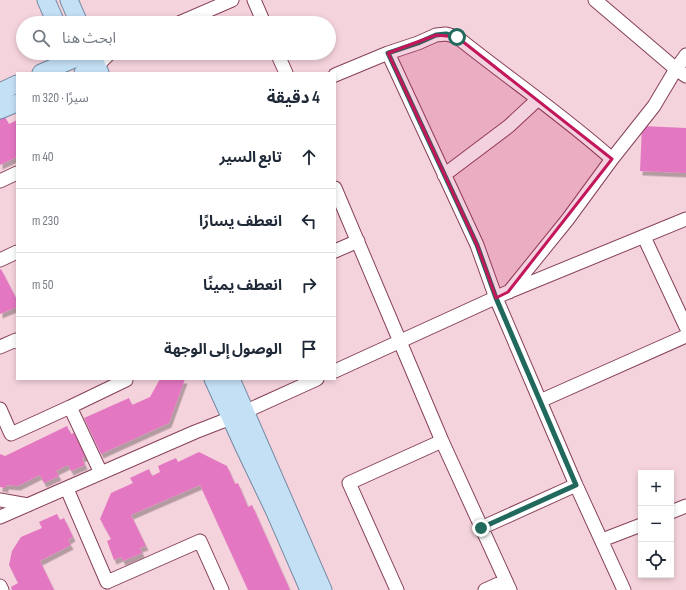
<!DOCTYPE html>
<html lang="ar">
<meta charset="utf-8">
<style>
body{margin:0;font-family:"Sofia Sans Condensed","Noto Sans Arabic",sans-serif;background:#f6f6f7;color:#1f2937;direction:rtl}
.controls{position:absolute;right:12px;bottom:12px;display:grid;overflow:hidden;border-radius:0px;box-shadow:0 2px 6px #0003}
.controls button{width:36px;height:36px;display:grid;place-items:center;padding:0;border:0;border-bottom:1px solid #e0e1e3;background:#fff;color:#1f2937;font:20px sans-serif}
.stop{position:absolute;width:12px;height:12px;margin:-9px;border:3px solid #22695d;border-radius:50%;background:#fff}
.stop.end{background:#22695d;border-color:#fff;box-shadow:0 1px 4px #0008}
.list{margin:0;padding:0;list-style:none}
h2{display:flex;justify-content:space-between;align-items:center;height:52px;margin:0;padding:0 16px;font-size:17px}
h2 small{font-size:13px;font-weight:400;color:#747a83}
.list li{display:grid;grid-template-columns:26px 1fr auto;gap:12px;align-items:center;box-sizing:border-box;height:64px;padding:0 16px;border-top:1px solid #e0e1e3}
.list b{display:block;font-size:15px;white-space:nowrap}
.list em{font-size:13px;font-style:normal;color:#747a83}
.icon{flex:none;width:22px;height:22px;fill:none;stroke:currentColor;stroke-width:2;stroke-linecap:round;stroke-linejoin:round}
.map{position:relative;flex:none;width:686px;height:590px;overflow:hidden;direction:ltr}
.search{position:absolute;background:#fff;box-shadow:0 2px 6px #0003;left:16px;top:16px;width:320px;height:44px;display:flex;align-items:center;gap:10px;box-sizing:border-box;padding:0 14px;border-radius:22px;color:#747a83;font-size:15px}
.panel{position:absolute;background:#fff;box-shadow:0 2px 6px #0003;left:16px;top:72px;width:320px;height:308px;border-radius:0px;direction:rtl}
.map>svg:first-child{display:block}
.building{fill:#e477c2;filter:url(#shadow)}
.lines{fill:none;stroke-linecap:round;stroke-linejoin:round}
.minor-casing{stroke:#864158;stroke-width:15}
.major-casing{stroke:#7388a2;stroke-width:19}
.minor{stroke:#fff;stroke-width:13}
.major{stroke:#c4e0f5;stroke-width:17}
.route{stroke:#22695d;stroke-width:5}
.marked{fill:#c2185b;fill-opacity:0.2;stroke:#c2185b;stroke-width:3;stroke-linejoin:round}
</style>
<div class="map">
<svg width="686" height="590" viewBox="0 0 686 590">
<defs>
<filter id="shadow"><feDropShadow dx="2.5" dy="4.5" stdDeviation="0" flood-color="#0004"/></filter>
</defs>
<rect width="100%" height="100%" fill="#f5d3dc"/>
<path class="building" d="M5,117L9,124L17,120V157L0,165V119Z
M642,126L686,128V173L640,171Z
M1,269L17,300V307L0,314V270Z
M160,379H185L169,423L101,454L84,418L129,398L132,405L150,397Z
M67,426L71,434L74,433L86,456L82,458L85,465L71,471L68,465L56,471L59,476L44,483L40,475L18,486L6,485V488L0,487V454L5,456Z
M199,452L227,466L235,484L238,483L248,507L252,505L290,590H248L200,485L131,515L146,546L140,548L142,553L123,561L121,557L114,560L107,541L111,539L100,519L111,493L133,483L130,478L149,469L152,476L160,472L158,466L176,458L178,462Z
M57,514L60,520L64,518L73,537L68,540L71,545L40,561L54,590H12L11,587L18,583L9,565L12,551L21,537L42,528L39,522Z"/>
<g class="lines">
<g class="minor-casing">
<path id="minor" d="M254,0L264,23
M595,0L676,69L686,76
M179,23L232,0
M277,53L286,73
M388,53L477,245L496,298L540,401L576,485L624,590
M97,66L110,53
M335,75L388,53L418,43L436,35L446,34L457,37C508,78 563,115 612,159
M444,175L509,126L538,99
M0,181L17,173
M335,188L442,441L510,590
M644,237L686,327
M335,251L358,241
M0,260L17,252
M509,292L568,219L612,159L654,106L676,69L686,55
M0,347L16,340L17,342
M335,371L508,292L686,219
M540,401L686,336
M0,409L11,434L70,407
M101,473L70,407L126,380V379
M67,489L107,582L200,541L222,590
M0,500L28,505
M671,512L686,506
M0,517L195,432L231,418L317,379
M481,528L576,485
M602,540L641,525
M0,586L2,590
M397,590L349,483L442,441
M485,590L505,581"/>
</g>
<g class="major-casing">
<path id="major" d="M46,0L56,23
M69,0L79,23
M91,53L100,73
M41,73L88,53
M83,73L97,66
M0,92L17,84
M0,110L17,103
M213,379L244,447L275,512L309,590
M231,379L323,590"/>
</g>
<use href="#minor" class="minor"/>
<use href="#major" class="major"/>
</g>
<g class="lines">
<path class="route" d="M457,37L446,34L436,35L418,43L388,53L477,245L496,298L576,485L481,528"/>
</g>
<path class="marked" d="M436,35L457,37L612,159L508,292L496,298L477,245L388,53Z"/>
</svg>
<div class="controls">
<button>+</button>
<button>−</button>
<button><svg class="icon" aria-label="locate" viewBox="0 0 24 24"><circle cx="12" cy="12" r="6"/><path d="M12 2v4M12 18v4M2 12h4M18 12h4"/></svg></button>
</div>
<div class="stop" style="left:457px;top:37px"></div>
<div class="stop end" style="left:481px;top:528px"></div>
<div class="search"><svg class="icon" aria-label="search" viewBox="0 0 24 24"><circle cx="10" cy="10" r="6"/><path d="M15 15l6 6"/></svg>ابحث هنا</div>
<section class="panel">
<h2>4 دقيقة<small>سيرًا · 320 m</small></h2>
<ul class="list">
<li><svg class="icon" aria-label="ahead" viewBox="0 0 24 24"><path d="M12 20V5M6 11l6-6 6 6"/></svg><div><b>تابع السير</b></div><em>40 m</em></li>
<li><svg class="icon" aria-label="left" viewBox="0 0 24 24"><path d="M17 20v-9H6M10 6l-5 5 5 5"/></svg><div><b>انعطف يسارًا</b></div><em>230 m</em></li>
<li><svg class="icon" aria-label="right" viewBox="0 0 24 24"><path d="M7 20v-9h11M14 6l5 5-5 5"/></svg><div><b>انعطف يمينًا</b></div><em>50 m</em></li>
<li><svg class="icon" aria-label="arrive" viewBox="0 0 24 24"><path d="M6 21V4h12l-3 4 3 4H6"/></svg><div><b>الوصول إلى الوجهة</b></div></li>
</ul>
</section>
</div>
